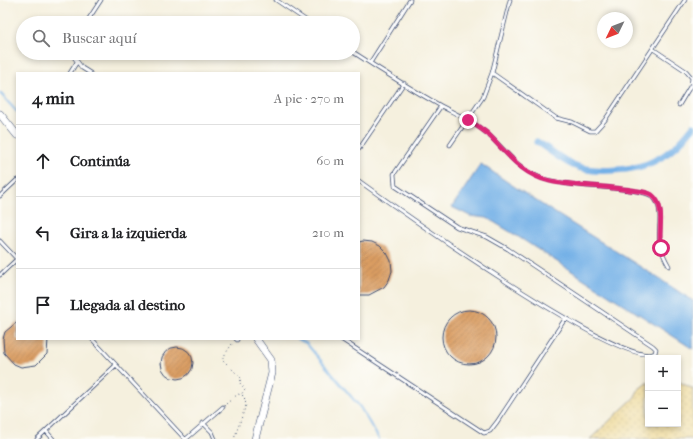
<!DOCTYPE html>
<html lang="es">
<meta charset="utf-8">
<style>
body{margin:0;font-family:"IM FELL French Canon",serif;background:#f6f6f6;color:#202124}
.controls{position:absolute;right:12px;bottom:12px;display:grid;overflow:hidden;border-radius:0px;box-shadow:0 2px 6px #0003}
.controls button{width:36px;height:36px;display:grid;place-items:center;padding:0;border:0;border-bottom:1px solid #e0e0e0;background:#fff;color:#202124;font:20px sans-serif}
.compass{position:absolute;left:597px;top:12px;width:36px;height:36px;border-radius:50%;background:#fff;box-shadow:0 2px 6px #0003;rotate:227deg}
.stop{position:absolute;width:12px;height:12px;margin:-9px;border:3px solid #db2777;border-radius:50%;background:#fff}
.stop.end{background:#db2777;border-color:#fff;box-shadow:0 1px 4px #0008}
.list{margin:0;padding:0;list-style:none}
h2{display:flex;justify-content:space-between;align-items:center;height:52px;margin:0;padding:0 16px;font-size:17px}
h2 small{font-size:13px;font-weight:400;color:#757577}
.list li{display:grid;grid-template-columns:26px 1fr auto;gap:12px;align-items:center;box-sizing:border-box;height:72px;padding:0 16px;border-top:1px solid #e0e0e0}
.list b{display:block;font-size:15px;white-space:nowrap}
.list em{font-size:13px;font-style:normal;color:#757577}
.icon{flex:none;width:22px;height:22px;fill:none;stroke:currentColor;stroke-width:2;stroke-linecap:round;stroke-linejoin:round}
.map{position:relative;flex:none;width:693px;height:439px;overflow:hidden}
.search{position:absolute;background:#fff;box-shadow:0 2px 6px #0003;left:16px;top:16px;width:344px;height:44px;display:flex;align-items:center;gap:10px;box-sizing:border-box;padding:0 14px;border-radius:22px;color:#757577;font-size:15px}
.panel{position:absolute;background:#fff;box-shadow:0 2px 6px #0003;left:16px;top:72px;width:344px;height:268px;border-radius:0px}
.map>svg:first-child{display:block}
.sand{fill:url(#sand-dots);stroke:#84847e}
.water{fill:#75b1e7;stroke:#4870a2}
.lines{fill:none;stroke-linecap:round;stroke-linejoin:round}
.stream{stroke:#75b1e7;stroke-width:2}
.canal{stroke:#75b1e7;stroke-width:7}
.building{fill:url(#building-hatch)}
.service-casing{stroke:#3c4c71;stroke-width:4.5}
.tertiary-casing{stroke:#3c4c71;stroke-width:8}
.path{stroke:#3c4c71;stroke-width:1;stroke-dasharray:1 3;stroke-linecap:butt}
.service{stroke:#fff;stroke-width:3}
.tertiary{stroke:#fff;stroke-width:7}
.route{stroke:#db2777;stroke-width:5}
</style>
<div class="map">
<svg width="693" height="439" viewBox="0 0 693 439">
<defs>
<pattern id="sand-dots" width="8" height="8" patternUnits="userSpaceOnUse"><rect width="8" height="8" fill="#eeda9e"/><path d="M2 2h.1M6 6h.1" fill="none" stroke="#ccbb8a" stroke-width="1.8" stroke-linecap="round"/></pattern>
<pattern id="building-hatch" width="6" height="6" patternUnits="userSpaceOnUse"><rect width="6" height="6" fill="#da9d62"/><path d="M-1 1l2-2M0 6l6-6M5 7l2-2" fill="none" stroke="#b08054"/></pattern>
</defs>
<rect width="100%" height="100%" fill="#fdfcf7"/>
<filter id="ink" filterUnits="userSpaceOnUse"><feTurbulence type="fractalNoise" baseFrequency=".025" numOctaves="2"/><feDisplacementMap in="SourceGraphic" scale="8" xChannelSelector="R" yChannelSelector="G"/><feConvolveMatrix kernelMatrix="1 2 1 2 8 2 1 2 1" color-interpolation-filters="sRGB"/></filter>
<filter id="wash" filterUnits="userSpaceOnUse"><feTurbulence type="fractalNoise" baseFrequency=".012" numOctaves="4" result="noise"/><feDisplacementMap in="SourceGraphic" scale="16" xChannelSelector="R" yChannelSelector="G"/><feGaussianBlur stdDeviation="0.9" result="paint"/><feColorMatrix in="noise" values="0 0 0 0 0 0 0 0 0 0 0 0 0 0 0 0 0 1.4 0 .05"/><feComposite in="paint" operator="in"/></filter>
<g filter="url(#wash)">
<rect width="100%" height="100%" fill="#f5f0de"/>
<path class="sand" d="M678,381L693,389V439H590L634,398L639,389L648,382V424H678Z"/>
<path class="water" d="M481,164C550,212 623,254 693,301V349L517,236L487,218L470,216L452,207Z"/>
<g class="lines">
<path class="stream" d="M0,93L17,112
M297,339L306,343L360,407L379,439"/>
<path class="canal" d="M537,142C549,149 561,160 573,165C592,174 636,171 654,161C671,153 682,141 693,127"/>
</g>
<g id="blocks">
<path class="building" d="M363,241L372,242L380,246L387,253L391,261L392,271L389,280L384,287L369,295H359V242Z
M442 337a27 27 0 1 1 54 0a27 27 0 1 1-54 0Z
M17,322V339H48L47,354L36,365L21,367L14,364L4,353L3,339L5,332Z
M161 363a16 16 0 1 1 32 0a16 16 0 1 1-32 0Z"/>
</g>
</g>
<g filter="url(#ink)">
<use href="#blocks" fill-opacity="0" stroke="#3c4c71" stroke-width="1"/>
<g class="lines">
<g class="service-casing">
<path id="service" d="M276,0L310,23
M86,23L101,0
M653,49L686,71L692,78L691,85L679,105
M353,52C382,71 411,89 441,106C454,113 468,119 480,128C504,145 510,165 541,178C564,188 642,186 653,197C665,209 657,228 660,243C661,252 665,259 669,266
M71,53L82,68L90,73
M370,63L410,0
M70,73L77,62
M492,73L556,118L572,122L590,131H595L605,120L685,0
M450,145L483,97L492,73L510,0
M359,149L404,83
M359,181C395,207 626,372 655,353L656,349L653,346L508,249L487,237L457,227L395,186L394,174L441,106
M0,196L17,180
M0,241L17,259
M0,275L17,259
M92,339L185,439
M236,339L237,340
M341,339L484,433L490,431L497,422L565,319
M203,423L212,432L215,439
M46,431L53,439
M37,439L116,365
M186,439L223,407"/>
</g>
<g class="tertiary-casing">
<path id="tertiary" d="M0,114L17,135
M255,439L272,373L271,360L256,339"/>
</g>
<path class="path" d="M232,344L222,359L242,379L239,382L245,389L241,395
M226,404L238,394L244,396L246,405L234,439"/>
<use href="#service" class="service"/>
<use href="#tertiary" class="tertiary"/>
</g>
</g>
<g class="lines" filter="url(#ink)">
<path class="route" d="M468,120C474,124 482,129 488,134C507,153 522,175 550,181C568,186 644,188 652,195C667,207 657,232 661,248"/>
</g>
</svg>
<div class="controls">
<button>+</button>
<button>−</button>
</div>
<svg class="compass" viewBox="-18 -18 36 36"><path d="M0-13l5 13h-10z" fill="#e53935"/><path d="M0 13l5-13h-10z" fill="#757577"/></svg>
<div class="stop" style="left:661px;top:248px"></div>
<div class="stop end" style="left:468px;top:120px"></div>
<div class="search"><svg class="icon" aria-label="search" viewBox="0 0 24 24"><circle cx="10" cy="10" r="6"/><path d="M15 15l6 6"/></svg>Buscar aquí</div>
<section class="panel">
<h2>4 min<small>A pie · 270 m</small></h2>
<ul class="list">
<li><svg class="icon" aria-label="ahead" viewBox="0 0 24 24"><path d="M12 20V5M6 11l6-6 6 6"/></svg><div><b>Continúa</b></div><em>60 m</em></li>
<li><svg class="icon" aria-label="left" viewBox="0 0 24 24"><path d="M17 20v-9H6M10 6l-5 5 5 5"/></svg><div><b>Gira a la izquierda</b></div><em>210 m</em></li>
<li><svg class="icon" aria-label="arrive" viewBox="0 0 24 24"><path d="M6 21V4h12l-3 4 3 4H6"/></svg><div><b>Llegada al destino</b></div></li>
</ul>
</section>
</div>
